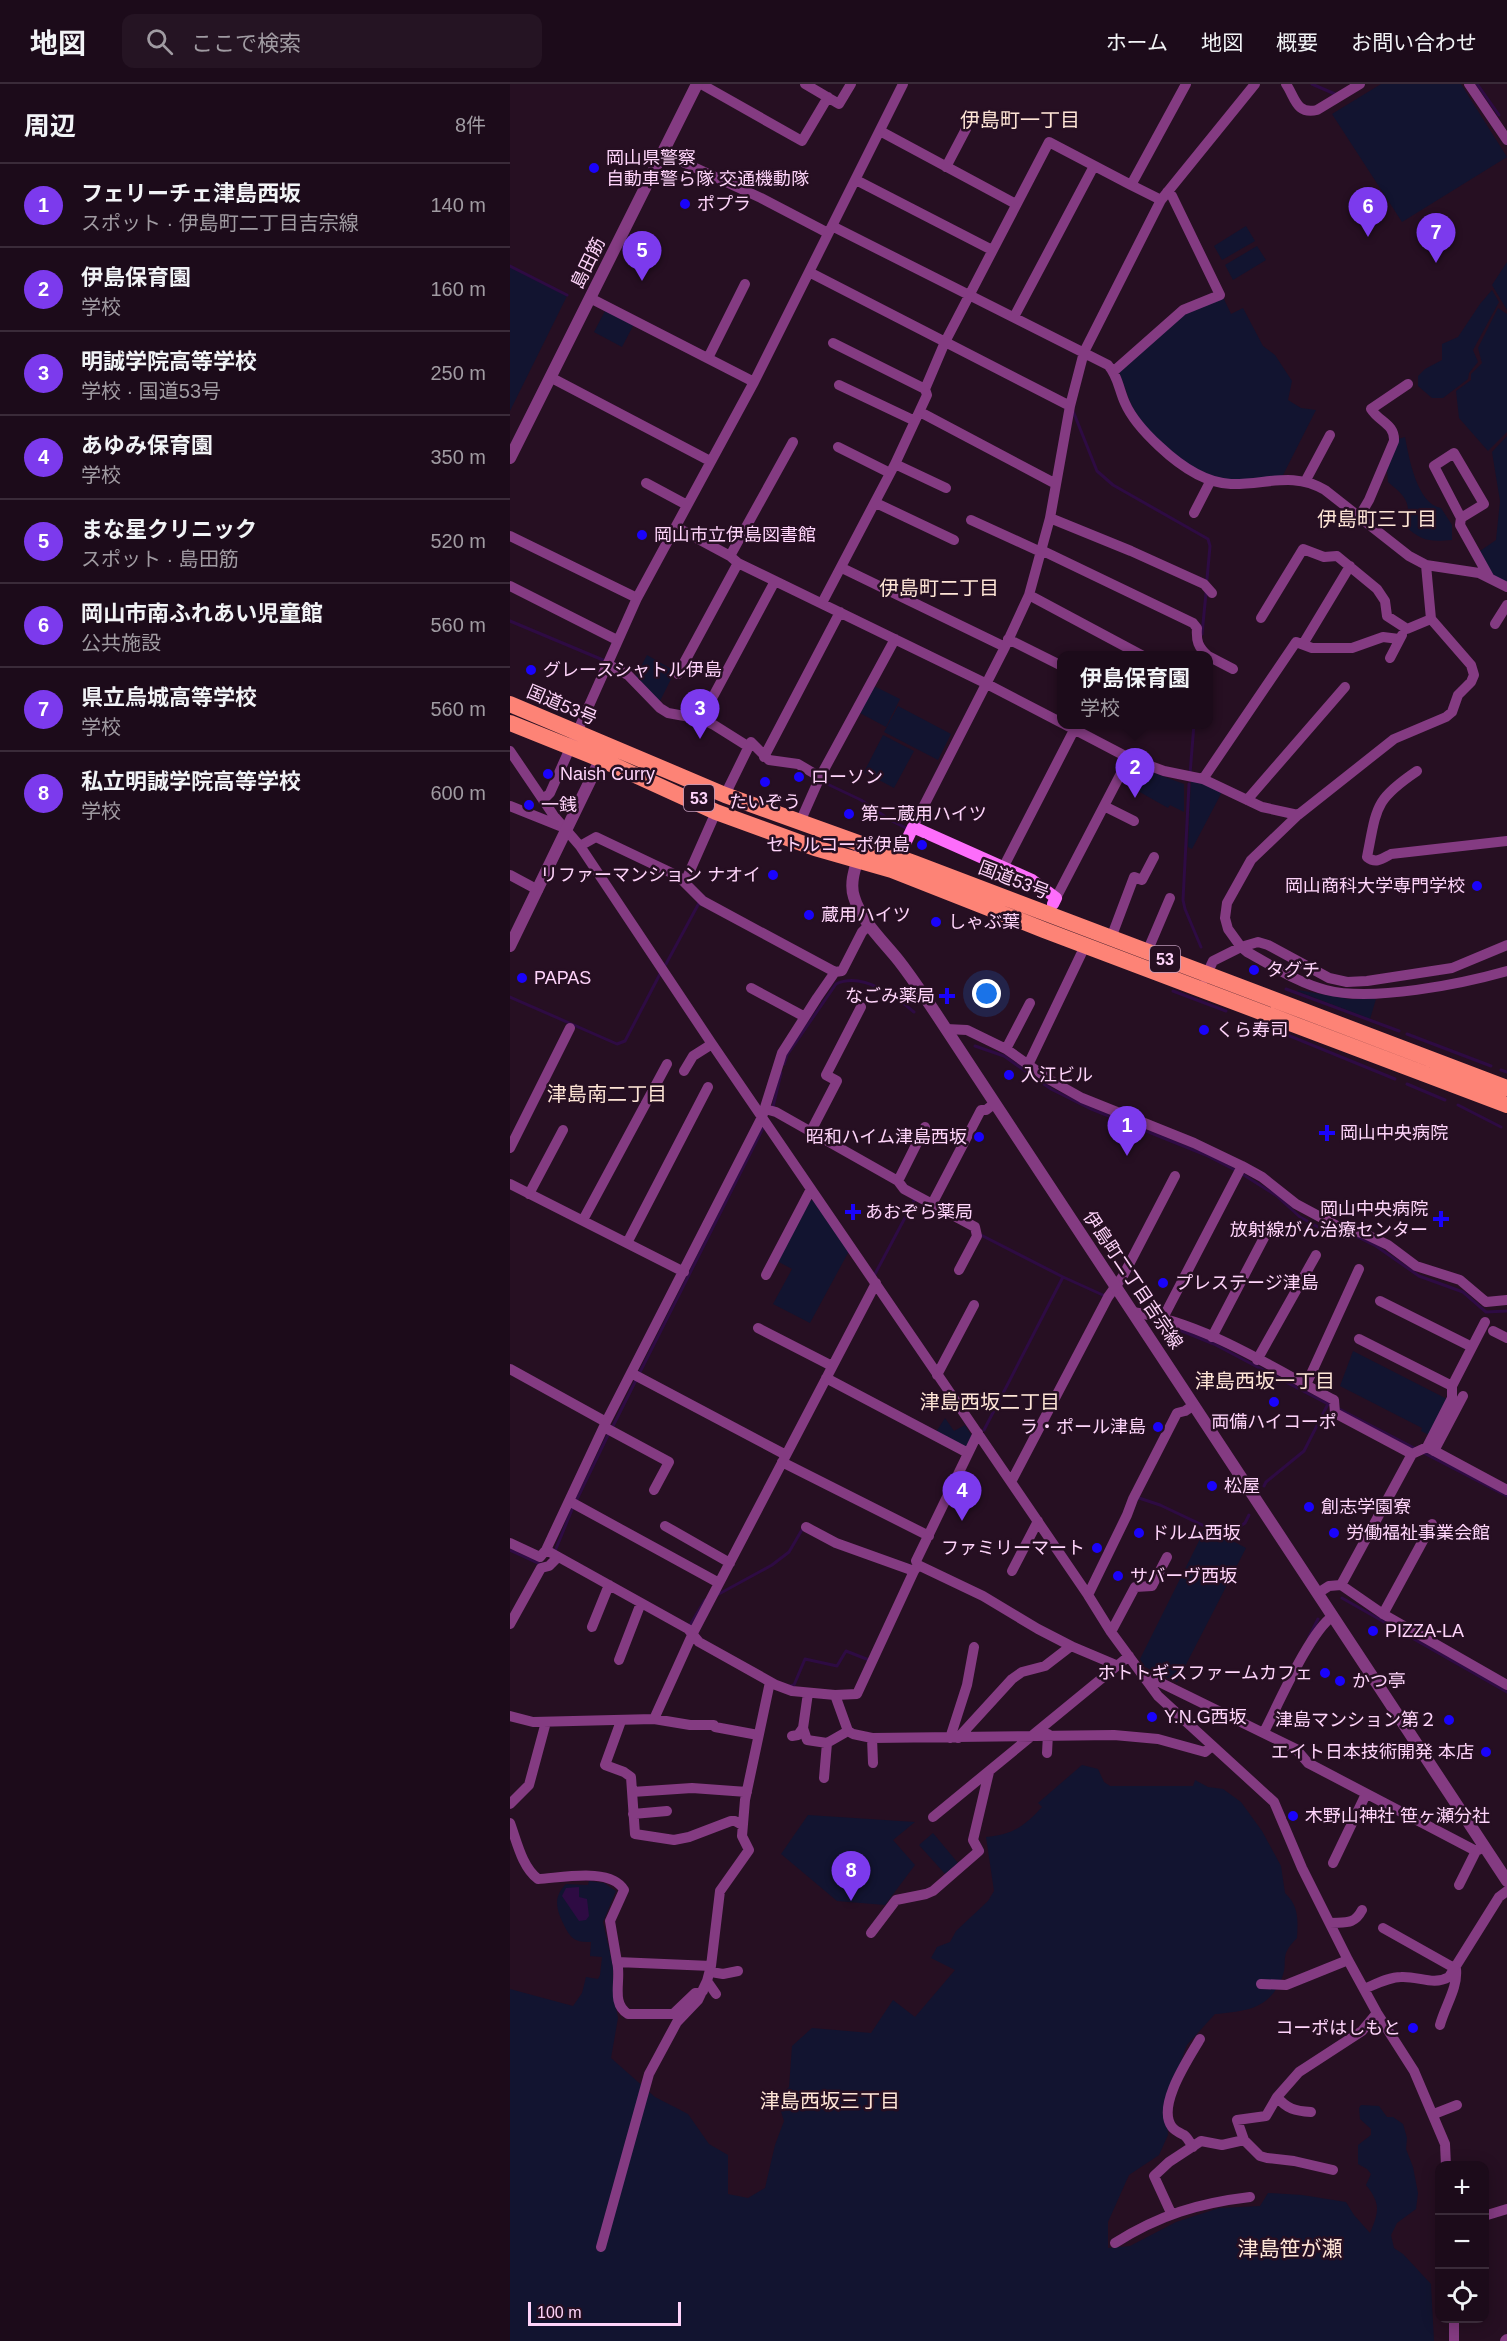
<!DOCTYPE html>
<html lang="ja">
<meta charset="utf-8">
<style>
body{margin:0;font-family:Helvetica,"Noto Sans JP",sans-serif;background:#251423;color:#f1f3f6}
.controls{position:absolute;right:18px;bottom:18px;display:grid;overflow:hidden;border-radius:12px;box-shadow:0 3px 15px #0003}
.controls button{width:54px;height:54px;display:grid;place-items:center;padding:0;border:0;border-bottom:2px solid #3a2b39;background:#1c0b1a;color:#f1f3f6;font:30px sans-serif}
.scale{position:absolute;left:18px;bottom:15px;width:153px;box-sizing:border-box;padding-left:6px;border:3px solid #fed4fa;border-top:0;font-size:16px;line-height:21px;white-space:nowrap;color:#fed4fa;-webkit-text-stroke:4px #260f22;paint-order:stroke}
.you{position:absolute;left:477px;top:910px;width:21px;height:21px;margin:-15px;border:4px solid #fff;border-radius:50%;background:#1a73e8;box-shadow:0 0 0 9px #1a73e833}
.badge{display:grid;place-items:center;width:39px;height:39px;border-radius:50%;background:#7c3aed;color:#fff;font-size:20px;font-weight:700}
.pin{position:absolute;translate:-50% -50px;filter:drop-shadow(0 2px 3px #0008)}
.pin::after{content:'';position:absolute;top:32px;width:21px;height:18px;background:inherit;clip-path:polygon(0 0,100% 0,50% 100%)}
.popup{position:absolute;left:547px;top:567px;width:156px;height:78px;box-sizing:border-box;display:grid;place-content:center;border-radius:12px;background:#1c0b1a;filter:drop-shadow(0 2px 4px #0005);font-size:20px;white-space:nowrap;color:#a09ba2}
.popup b{font-size:22px;color:#f1f3f6}
.popup::after{content:'';position:absolute;left:50%;top:100%;margin-left:-12px;border:12px solid transparent;border-top-color:#1c0b1a}
.list{margin:0;padding:0;list-style:none}
h2{display:flex;justify-content:space-between;align-items:center;height:78px;margin:0;padding:0 24px;font-size:26px}
h2 small{font-size:20px;font-weight:400;color:#a09ba2}
.list li{display:grid;grid-template-columns:39px 1fr auto;gap:18px;align-items:center;box-sizing:border-box;height:84px;padding:0 24px;border-top:2px solid #3a2b39}
.list b{display:block;font-size:22px;white-space:nowrap}
.list p{margin:0;font-size:20px;white-space:nowrap;color:#a09ba2}
.list em{font-size:20px;font-style:normal;color:#a09ba2}
.icon{flex:none;width:33px;height:33px;fill:none;stroke:currentColor;stroke-width:2;stroke-linecap:round;stroke-linejoin:round}
.map{position:relative;flex:none;width:997px;height:2257px;overflow:hidden}
header{display:flex;align-items:center;gap:36px;box-sizing:border-box;height:84px;padding:0 30px;background:#1c0b1a;border-bottom:2px solid #3a2b39}
header strong{font-size:28px}
nav{display:flex;gap:33px;margin-inline-start:auto;font-size:21px}
.search{width:420px;height:54px;background:#251423;display:flex;align-items:center;gap:15px;box-sizing:border-box;padding:0 21px;border-radius:12px;color:#a09ba2;font-size:22px}
main{display:flex}
aside{flex:1;background:#1c0b1a}
.map>svg:first-child{display:block}
.green{fill:#121430}
.water{fill:#2e0b43}
.lines{fill:none;stroke-linecap:round;stroke-linejoin:round}
.stream{stroke:#2e0b43;stroke-width:3}
.minor{stroke:#843b82;stroke-width:10}
.tertiary{stroke:#843b82;stroke-width:12}
.secondary{stroke:#fd6dfb;stroke-width:12}
.trunk{stroke:#fd8376;stroke-width:16}
.poi-dot{fill:#1a03fc;stroke:#260f22;stroke-width:2}
.labels{text-anchor:middle;stroke-width:5;stroke-linejoin:round;paint-order:stroke}
.shield{fill:#260f22;stroke:#bd99b9;stroke-width:1.5}
.shield-label{font-size:16px;font-weight:bold;fill:#fed4fa}
.poi-label{font-size:18px;fill:#fed4fa;stroke:#260f22;text-anchor:start}
.street-label{font-size:18px;fill:#fed4fa;stroke:#260f22}
.neighbourhood-label{font-size:20px;fill:#fee5d6;stroke:#260f22}
.quarter-label{font-size:21px;fill:#fee5d6;stroke:#260f22}
</style>
<header>
<strong>地図</strong>
<div class="search"><svg class="icon" aria-label="search" viewBox="0 0 24 24"><circle cx="10" cy="10" r="6"/><path d="M15 15l6 6"/></svg>ここで検索</div>
<nav><a>ホーム</a><a>地図</a><a>概要</a><a>お問い合わせ</a></nav>
</header>
<main>
<aside>
<h2>周辺<small>8件</small></h2>
<ul class="list">
<li><span class="badge">1</span><div><b>フェリーチェ津島西坂</b><p>スポット · 伊島町二丁目吉宗線</p></div><em>140 m</em></li>
<li><span class="badge">2</span><div><b>伊島保育園</b><p>学校</p></div><em>160 m</em></li>
<li><span class="badge">3</span><div><b>明誠学院高等学校</b><p>学校 · 国道53号</p></div><em>250 m</em></li>
<li><span class="badge">4</span><div><b>あゆみ保育園</b><p>学校</p></div><em>350 m</em></li>
<li><span class="badge">5</span><div><b>まな星クリニック</b><p>スポット · 島田筋</p></div><em>520 m</em></li>
<li><span class="badge">6</span><div><b>岡山市南ふれあい児童館</b><p>公共施設</p></div><em>560 m</em></li>
<li><span class="badge">7</span><div><b>県立烏城高等学校</b><p>学校</p></div><em>560 m</em></li>
<li><span class="badge">8</span><div><b>私立明誠学院高等学校</b><p>学校</p></div><em>600 m</em></li>
</ul>
</aside>
<div class="map">
<svg width="997" height="2257" viewBox="0 0 997 2257">
<rect width="100%" height="100%" fill="#260f22"/>
<path class="green" d="M871,0H951L997,73L892,138L822,30Z
M736,142L745,157L712,176L704,162Z
M747,162L756,176L723,196L715,181Z
M997,178V226L982,201Z
M0,183L57,212L0,327Z
M982,206L989,218L963,266L968,278L959,289L958,295L933,314H922L908,302V292L915,285L932,276V260L948,253L970,220Z
M713,213L721,230L733,224L753,262L765,271L782,297L778,316L791,324L806,326L772,393C754,394 734,398 716,395C682,390 646,360 627,331C619,319 615,302 609,288L675,228Z
M988,224L997,230V348L978,367L949,334L946,307L961,296V290L972,279L968,264Z
M96,225L124,240L112,263L84,248Z
M997,352V500L981,490L970,467L986,456L990,417L982,368Z
M895,353C899,374 907,420 931,424L942,441V456C919,458 912,457 895,442C903,419 895,412 878,398L877,386L888,355Z
M137,571L165,587L149,619L125,594Z
M364,602L390,615L376,643L350,629Z
M388,622L441,650L428,676L374,648Z
M373,651L404,667L384,704L354,688Z
M639,687L674,700V728L660,721L658,724L628,707Z
M681,695L713,706L682,765L678,763Z
M788,906L839,915H866L860,935L787,907Z
M304,1116L339,1167L300,1239L263,1220L282,1185L267,1177L298,1117Z
M843,1267L937,1315L919,1351L911,1347L912,1344L830,1302Z
M435,1334L444,1347L455,1341L462,1352L456,1363L426,1348Z
M696,1443L736,1464L667,1598L635,1583L630,1575Z
M572,1681L588,1685L594,1698L600,1702H683L685,1696L698,1703L713,1705L731,1718L752,1747L771,1782L775,1809C789,1822 788,1836 787,1854C767,1874 780,1876 771,1896C758,1926 734,1927 705,1930L677,1961L656,2018L658,2051L649,2071L619,2091L598,2138V2164L620,2162L666,2138L709,2124L750,2122L758,2109L792,2111L836,2118L844,2131L860,2149C869,2127 871,2120 856,2101L861,2090L857,2085L848,2080V2061L861,2051V2045L850,2035L849,2024L851,2021L869,2022L877,2033H883L893,2040L897,2054L896,2065L903,2083L908,2109L906,2125L887,2139L881,2151L884,2164L893,2170L921,2200L924,2257H0V1905L63,1922L72,1909L76,1893L88,1895L90,1891L92,1873L80,1872L81,1858C76,1858 70,1858 66,1856C60,1853 57,1847 54,1841C46,1825 43,1813 56,1800L78,1801L79,1797L94,1799L106,1807L93,1838L103,1882V1909L108,1934L101,1974L145,2013L178,2030L199,2060L218,2071V2110L238,2114L255,2104L265,2061L274,2037L267,2015L279,2003L282,1962L302,1944L361,1949L383,1916L405,1933L445,1886L421,1874L427,1863L440,1858L446,1847L478,1817L484,1807L476,1753C502,1751 515,1742 532,1723L528,1719Z
M298,1731L405,1738L383,1756L405,1781L375,1821L327,1817L271,1770Z
M423,1749L448,1779L435,1790L409,1761Z"/>
<path class="water" d="M69,1803V1813L77,1815L79,1832L76,1836L69,1837L52,1812L56,1804Z"/>
<g class="lines">
<path class="stream" d="M802,0L825,10
M967,0L989,31
M0,182L57,211
M563,327L587,387L603,401L698,455L700,462L697,495
M0,537L93,576
M692,550L696,509
M680,690L684,640
M313,698L351,716L380,736L396,744
M679,700L673,816L675,825L691,863
M156,880L189,819L190,820
M776,905L889,947
M663,907L716,927
M0,913L107,960L115,957L150,890
M748,939L885,995
M897,950L981,982
M465,962L494,972L541,1005L579,1024L696,1071L729,1088L767,1112L790,1133L817,1148L848,1153L866,1162L909,1192L953,1208L976,1228L997,1227
M274,980L277,971L326,900C351,888 384,911 404,928
M991,986L997,988
M897,1000L935,1016
M948,1021L991,1043
M263,1023L271,989
M469,1150L553,1193L595,1212
M365,1190L405,1115
M657,1241L704,1260L820,1321
M129,1290L253,1044
M829,1325L906,1365
M102,1344L126,1296
M474,1346L553,1193
M912,1368L997,1412
M754,1402L756,1398L794,1367L818,1320
M629,1414L650,1421L707,1448L726,1445L735,1439L739,1431
M67,1415L99,1349
M0,1466L30,1480
M45,1467L63,1423
M207,1511L262,1481L279,1468L293,1444
M832,1514L997,1608
M179,1543L195,1516
M799,1553L808,1535
M280,1602L284,1601L295,1575L327,1582L336,1567L359,1576"/>
<path class="minor" d="M191,0L292,57L318,13
M295,0L329,20L341,0
M776,0C785,13 786,31 807,26L850,0
M959,0L997,56
M370,47L506,120
M153,69L251,114L318,149
M436,83L456,45
M346,96L482,166
M621,101L651,116
M322,142L598,281C608,292 609,306 615,319C622,335 636,350 649,362C667,379 694,399 721,400C755,401 783,387 815,406L899,472L916,481L969,489L997,503
M299,188L560,322
M80,214L244,298
M504,233L584,82
M323,259L415,305
M198,274L235,200
M604,287L673,226L710,211L662,112L657,108
M40,293L200,377
M329,301L405,337
M410,328L546,400
M328,363L380,389
M385,380L436,404
M796,396L820,351
M136,399L177,421
M366,419L444,456
M684,429L701,396
M849,433L859,416L884,357C885,340 869,338 861,325L898,300
M540,434L621,467L694,500L702,509
M951,434L974,420L944,369L924,382L951,434L950,441L979,493
M461,436L531,468
M166,443L220,472L228,479L475,599L552,639
M0,452L127,514
M531,466L683,539L687,544C686,557 688,563 698,572
M220,472L283,358
M916,481L921,535L961,581L964,591L961,598L948,611L942,628L936,633L884,655L788,731L741,776L717,819L715,834L718,845L731,863L748,858L758,861L819,894L837,898L857,897L942,884L997,861
M332,484L495,563
M0,502L107,556
M519,511L633,572
M312,519L385,380L417,311L415,305L435,258L539,58L621,101L676,0
M751,534L793,465L814,473L827,472L867,505L875,517L877,532L897,545L921,535
M985,540L997,521
M498,555L552,582
M793,560L840,482
M698,572L723,585
M880,574L892,551
M97,580L118,591L150,624L158,629L191,635L204,641L239,663
M168,590L228,479
M191,635L265,497
M554,640L619,674L654,687L693,695L752,723L788,731
M0,667L44,732L70,762L202,960L578,1511L601,1548L648,1612L764,1718L792,1784L838,1876L867,1929L904,1987L935,2060L936,2082
M254,673L330,528
M907,687C864,716 867,723 857,773C866,780 872,775 881,770L997,757
M693,695L786,558L802,564H842L873,553L889,555
M215,711L241,658L259,676L288,680L310,693
M33,716L40,709L127,514L244,298L393,0
M737,716L835,603
M0,722L50,742
M594,722L624,737
M290,738L310,693L385,555
M403,743L495,563L519,511L540,434L560,322L574,268L651,116L745,0
M70,762L86,753L168,792L193,817L325,888
M494,782L564,646
M0,791L28,806
M175,798L206,728
M546,814L619,674
M601,854L624,793L632,796L644,773
M637,868L660,814
M695,894L703,877L731,863L737,868C763,882 788,899 816,906C862,918 951,900 997,887
M241,904L295,933
M436,945L457,946L496,965L540,996L572,1014L684,1059L732,1082L752,1093L786,1120L827,1142L855,1150L878,1161L906,1182L950,1196L976,1218L997,1216
M496,965L520,919
M518,981L575,862
M174,987L183,972L202,960
M255,1025L266,1028L388,1097L394,1105L465,1143L467,1152L449,1186
M301,1047L327,997L316,991L351,923
M0,1064L60,944
M388,1097L415,1043
M0,1100L174,1188
M19,1110L53,1046
M422,1120L471,1026H476L485,1019
M73,1136L157,980
M117,1159L198,1003
M256,1191L301,1105
M870,1217L962,1263
M623,1228C695,1239 761,1283 824,1316L825,1329L902,1370L831,1501L819,1502L808,1509
M653,1234L732,1082
M248,1244L322,1282
M983,1247L997,1254
M702,1253L758,1146
M849,1255L942,1302V1314L917,1363
M747,1276L806,1171
M0,1285L96,1338
M121,1289L276,1371
M427,1291L464,1221
M316,1294L458,1369
M796,1301L849,1185
M942,1302L975,1238
M94,1343L159,1378L144,1406
M924,1367L953,1312
M902,1370L917,1363L997,1406
M272,1378L419,1452
M501,1398L598,1213L613,1192L665,1092
M59,1417L209,1499
M155,1442L220,1479
M296,1443L326,1459L404,1487L408,1481L406,1477L468,1349
M0,1459L30,1473L36,1466L178,1545L189,1558L266,1601L282,1607L325,1611L338,1647L343,1650L362,1654L604,1651L648,1655L695,1668L702,1662
M36,1466L96,1338L252,1033L272,969L307,914L325,888L332,887L352,848L360,840
M408,1481L473,1512L528,1545L561,1562L606,1581
M502,1487L528,1437
M831,1501L873,1530L997,1601
M578,1511L617,1431L623,1415L667,1329L675,1327L684,1321
M873,1530L922,1440
M0,1540L31,1484L39,1482L48,1473
M82,1543L99,1501
M601,1548L625,1503L642,1502L657,1473
M109,1576L131,1519
M635,1591L786,1665L798,1679L966,1767L975,1763
M298,1609L293,1644L297,1656L317,1659L338,1647
M325,1611L347,1610L404,1487
M0,1632L23,1638L144,1635L183,1549L366,1199
M144,1635L180,1641H204L205,1643L248,1651
M111,1637L95,1681L114,1688L121,1693L125,1750L164,1756L179,1753L221,1737H225L232,1741
M754,1648C768,1621 800,1547 823,1532
M282,1652L288,1651L293,1644
M362,1654L363,1679
M440,1654L457,1601L464,1563
M448,1654L502,1595L512,1588L535,1582L561,1562
M537,1669L538,1650
M314,1694L317,1659
M122,1708L182,1704L237,1708
M0,1720L19,1701L36,1638
M123,1730L157,1727
M423,1733L619,1572
M0,1739C7,1758 12,1783 28,1795C51,1794 101,1783 114,1806L100,1837L107,1878L201,1882L197,1897L188,1916L167,1938L139,1990L91,2163
M823,1779L856,1710
M949,1801L966,1767
M820,1839C836,1838 844,1841 852,1826
M873,1844L946,1885C948,1904 935,1922 930,1941
M361,1849L386,1816L416,1810L423,1807L469,1767L463,1756L479,1688
M107,1878C112,1895 100,1919 118,1930H163L185,1909L193,1907
M201,1882L210,1807L239,1766L232,1752L235,1716L260,1598
M201,1888L213,1890L228,1887
M197,1897L206,1910
M751,1900L776,1901L838,1876
M854,1905C866,1900 879,1893 891,1893C909,1892 923,1902 939,1893L989,1813L997,1807
M767,2013C777,2025 785,2027 801,2028
M924,2030L947,2021
M734,2056L750,2072L757,2074L784,2077L823,2086
M683,2063C680,2059 678,2054 674,2051C670,2049 665,2047 662,2043C646,2022 679,1974 690,1955
M661,2129L644,2092L659,2078L691,2057L712,2061L734,2056L727,2036L756,2032L767,2013L789,1988L852,1947L867,1929
M974,2132L997,2125
M605,2159C649,2131 689,2119 740,2113
M944,2234V2257"/>
<path class="tertiary" d="M0,374L187,0
M350,768C346,782 339,798 344,813C351,837 374,858 389,877C406,899 421,922 436,945L997,1797
M0,862L94,668
M996,2257L997,2256"/>
<path class="secondary" d="M393,764L403,743L522,796L546,814L543,820"/>
<path class="trunk" d="M0,620L215,711L404,779L997,1004
M0,639L90,675L206,728L305,764L382,786L534,846L997,1021"/>
</g>
<g class="poi-dot">
<circle cx="84" cy="84" r="6"/>
<circle cx="175" cy="120" r="6"/>
<circle cx="132" cy="451" r="6"/>
<circle cx="21" cy="586" r="6"/>
<circle cx="38" cy="690" r="6"/>
<circle cx="289" cy="693" r="6"/>
<circle cx="255" cy="698" r="6"/>
<circle cx="19" cy="721" r="6"/>
<circle cx="339" cy="730" r="6"/>
<circle cx="412" cy="761" r="6"/>
<circle cx="263" cy="791" r="6"/>
<circle cx="967" cy="802" r="6"/>
<circle cx="299" cy="831" r="6"/>
<circle cx="426" cy="838" r="6"/>
<circle cx="744" cy="886" r="6"/>
<circle cx="12" cy="894" r="6"/>
<path d="M434 903h6v6h6v6h-6v6h-6v-6h-6v-6h6z"/>
<circle cx="694" cy="946" r="6"/>
<circle cx="499" cy="991" r="6"/>
<path d="M814 1040h6v6h6v6h-6v6h-6v-6h-6v-6h6z"/>
<circle cx="469" cy="1053" r="6"/>
<path d="M340 1119h6v6h6v6h-6v6h-6v-6h-6v-6h6z"/>
<path d="M928 1126h6v6h6v6h-6v6h-6v-6h-6v-6h6z"/>
<circle cx="653" cy="1199" r="6"/>
<circle cx="764" cy="1318" r="6"/>
<circle cx="648" cy="1343" r="6"/>
<circle cx="702" cy="1402" r="6"/>
<circle cx="799" cy="1423" r="6"/>
<circle cx="629" cy="1449" r="6"/>
<circle cx="824" cy="1449" r="6"/>
<circle cx="587" cy="1464" r="6"/>
<circle cx="608" cy="1492" r="6"/>
<circle cx="863" cy="1547" r="6"/>
<circle cx="815" cy="1589" r="6"/>
<circle cx="830" cy="1597" r="6"/>
<circle cx="642" cy="1633" r="6"/>
<circle cx="939" cy="1636" r="6"/>
<circle cx="976" cy="1668" r="6"/>
<circle cx="783" cy="1732" r="6"/>
<circle cx="903" cy="1944" r="6"/>
</g>
<g class="labels">
<g class="shield">
<rect x="174" y="701" width="30" height="26" rx="4.5"/>
<rect x="640" y="862" width="30" height="26" rx="4.5"/>
</g>
<g class="shield-label">
<text x="189" y="720">53</text>
<text x="655" y="881">53</text>
</g>
<g class="poi-label">
<text x="96" y="80">岡山県警察<tspan x="96" dy="21">自動車警ら隊 交通機動隊</tspan></text>
<text x="187" y="126">ポプラ</text>
<text x="144" y="457">岡山市立伊島図書館</text>
<text x="33" y="592">グレースシャトル伊島</text>
<text x="50" y="696">Naish Curry</text>
<text x="301" y="699">ローソン</text>
<text x="255" y="724" text-anchor="middle">たいぞう</text>
<text x="31" y="727">一銭</text>
<text x="351" y="736">第二蔵用ハイツ</text>
<text x="400" y="767" text-anchor="end">セトルコーポ伊島</text>
<text x="251" y="797" text-anchor="end">リファーマンション ナオイ</text>
<text x="955" y="808" text-anchor="end">岡山商科大学専門学校</text>
<text x="311" y="837">蔵用ハイツ</text>
<text x="438" y="844">しゃぶ葉</text>
<text x="756" y="892">タグチ</text>
<text x="24" y="900">PAPAS</text>
<text x="425" y="918" text-anchor="end">なごみ薬局</text>
<text x="706" y="952">くら寿司</text>
<text x="511" y="997">入江ビル</text>
<text x="830" y="1055">岡山中央病院</text>
<text x="457" y="1059" text-anchor="end">昭和ハイム津島西坂</text>
<text x="918" y="1131" text-anchor="end">岡山中央病院<tspan x="918" dy="21">放射線がん治療センター</tspan></text>
<text x="355" y="1134">あおぞら薬局</text>
<text x="665" y="1205">プレステージ津島</text>
<text x="764" y="1344" text-anchor="middle">両備ハイコーポ</text>
<text x="636" y="1349" text-anchor="end">ラ・ポール津島</text>
<text x="714" y="1408">松屋</text>
<text x="811" y="1429">創志学園寮</text>
<text x="641" y="1455">ドルム西坂</text>
<text x="836" y="1455">労働福祉事業会館</text>
<text x="575" y="1470" text-anchor="end">ファミリーマート</text>
<text x="620" y="1498">サバーヴ西坂</text>
<text x="875" y="1553">PIZZA-LA</text>
<text x="803" y="1595" text-anchor="end">ホトトギスファームカフェ</text>
<text x="842" y="1603">かつ亭</text>
<text x="654" y="1639">Y.N.G西坂</text>
<text x="927" y="1642" text-anchor="end">津島マンション第２</text>
<text x="964" y="1674" text-anchor="end">エイト日本技術開発 本店</text>
<text x="795" y="1738">木野山神社 笹ヶ瀬分社</text>
<text x="891" y="1950" text-anchor="end">コーポはしもと</text>
</g>
<g class="street-label">
<text transform="translate(78 179) rotate(-64)" y="6">島田筋</text>
<text transform="translate(52 621) rotate(23)" y="6">国道53号</text>
<text transform="translate(504 796) rotate(21)" y="6">国道53号</text>
<text transform="translate(623 1196) rotate(56)" y="6">伊島町二丁目吉宗線</text>
</g>
<g class="neighbourhood-label">
<text x="510" y="43">伊島町一丁目</text>
<text x="867" y="442">伊島町三丁目</text>
<text x="429" y="511">伊島町二丁目</text>
<text x="97" y="1017">津島南二丁目</text>
<text x="755" y="1304">津島西坂一丁目</text>
<text x="480" y="1325">津島西坂二丁目</text>
<text x="320" y="2024">津島西坂三丁目</text>
</g>
<g class="quarter-label">
<text x="780" y="2172">津島笹が瀬</text>
</g>
</g>
</svg>
<div class="controls">
<button>+</button>
<button>−</button>
<button><svg class="icon" aria-label="locate" viewBox="0 0 24 24"><circle cx="12" cy="12" r="6"/><path d="M12 2v4M12 18v4M2 12h4M18 12h4"/></svg></button>
</div>
<div class="scale">100 m</div>
<div class="you"></div>
<div class="pin badge" style="left:617px;top:1072px">1</div>
<div class="pin badge" style="left:625px;top:714px">2</div>
<div class="popup"><b>伊島保育園</b>学校</div>
<div class="pin badge" style="left:190px;top:655px">3</div>
<div class="pin badge" style="left:452px;top:1437px">4</div>
<div class="pin badge" style="left:132px;top:197px">5</div>
<div class="pin badge" style="left:858px;top:153px">6</div>
<div class="pin badge" style="left:926px;top:179px">7</div>
<div class="pin badge" style="left:341px;top:1817px">8</div>
</div>
</main>
